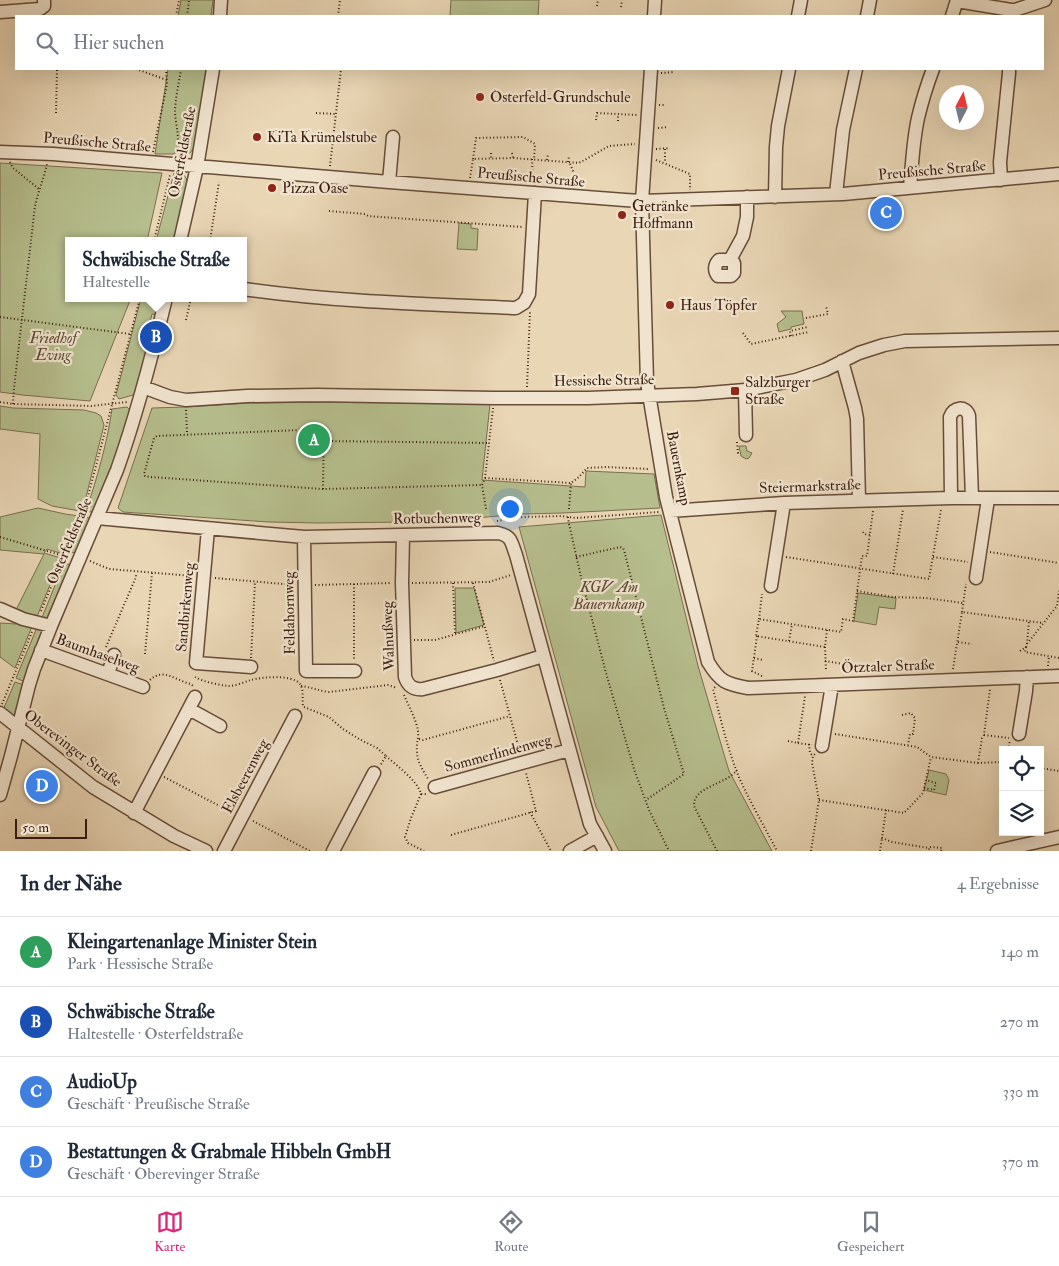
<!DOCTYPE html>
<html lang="de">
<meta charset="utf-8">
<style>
body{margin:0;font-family:"IM FELL Double Pica",serif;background:#f2f2f3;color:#1f2937}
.controls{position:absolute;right:15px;bottom:15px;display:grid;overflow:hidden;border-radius:0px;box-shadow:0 5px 20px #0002}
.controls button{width:45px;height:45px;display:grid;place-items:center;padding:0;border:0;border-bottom:1px solid #e0e1e3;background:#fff;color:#1f2937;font:25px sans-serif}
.compass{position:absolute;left:939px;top:85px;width:45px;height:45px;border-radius:50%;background:#fff;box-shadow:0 5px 20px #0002;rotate:7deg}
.scale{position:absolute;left:15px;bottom:12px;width:72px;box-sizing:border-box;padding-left:5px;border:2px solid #3c1e10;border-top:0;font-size:14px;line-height:18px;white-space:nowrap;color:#3c1e10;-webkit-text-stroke:4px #f1e4cf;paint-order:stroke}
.you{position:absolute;left:509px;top:508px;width:18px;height:18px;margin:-12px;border:4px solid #fff;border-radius:50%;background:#1a73e8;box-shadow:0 0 0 8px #1a73e833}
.badge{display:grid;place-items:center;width:32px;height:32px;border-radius:50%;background:#db2777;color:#fff;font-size:16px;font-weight:700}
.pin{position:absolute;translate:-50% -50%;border:2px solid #fff;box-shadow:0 1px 5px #0006}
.popup{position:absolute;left:65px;top:237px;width:182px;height:65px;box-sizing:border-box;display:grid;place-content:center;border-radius:0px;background:#fff;filter:drop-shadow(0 1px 4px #0005);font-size:16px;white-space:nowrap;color:#747a83}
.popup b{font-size:19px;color:#1f2937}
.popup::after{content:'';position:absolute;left:50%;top:100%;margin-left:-10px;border:10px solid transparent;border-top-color:#fff}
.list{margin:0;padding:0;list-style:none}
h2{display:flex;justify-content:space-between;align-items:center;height:65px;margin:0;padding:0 20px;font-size:21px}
h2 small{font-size:16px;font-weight:400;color:#747a83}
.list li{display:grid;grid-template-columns:32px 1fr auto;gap:15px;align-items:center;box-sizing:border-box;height:70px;padding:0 20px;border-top:1px solid #e0e1e3}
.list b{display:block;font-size:19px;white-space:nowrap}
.list p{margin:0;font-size:16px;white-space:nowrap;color:#747a83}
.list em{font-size:16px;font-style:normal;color:#747a83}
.icon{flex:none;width:28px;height:28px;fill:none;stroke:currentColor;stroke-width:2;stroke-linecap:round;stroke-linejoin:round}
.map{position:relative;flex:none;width:1059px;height:851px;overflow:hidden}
.search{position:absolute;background:#fff;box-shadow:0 5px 20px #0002;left:15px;right:15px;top:15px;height:55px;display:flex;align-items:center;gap:12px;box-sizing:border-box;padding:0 18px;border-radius:0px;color:#747a83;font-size:19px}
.sheet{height:345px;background:#fff}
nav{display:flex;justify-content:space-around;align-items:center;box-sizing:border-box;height:70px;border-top:1px solid #e0e1e3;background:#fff;font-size:14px;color:#747a83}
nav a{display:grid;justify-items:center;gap:2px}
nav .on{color:#db2777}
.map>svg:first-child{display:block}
.green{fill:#b6be8d;stroke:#796e4e}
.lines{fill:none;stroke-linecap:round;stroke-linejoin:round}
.minor-casing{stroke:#674c39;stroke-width:15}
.path{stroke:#3c1e10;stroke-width:2;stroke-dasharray:1 2.5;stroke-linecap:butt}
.minor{stroke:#f1e4cf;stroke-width:12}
.poi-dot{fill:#8f2418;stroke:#f1e4cf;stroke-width:2}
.labels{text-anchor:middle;stroke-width:4.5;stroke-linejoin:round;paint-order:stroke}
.poi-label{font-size:15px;fill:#3c1e10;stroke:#f1e4cf;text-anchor:start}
.street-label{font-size:15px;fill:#3c1e10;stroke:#f1e4cf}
.park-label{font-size:15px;font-style:italic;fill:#5a462f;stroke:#f1e4cf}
</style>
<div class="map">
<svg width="1059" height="851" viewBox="0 0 1059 851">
<rect width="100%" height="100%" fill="#e9d6b5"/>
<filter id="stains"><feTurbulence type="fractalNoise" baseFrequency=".004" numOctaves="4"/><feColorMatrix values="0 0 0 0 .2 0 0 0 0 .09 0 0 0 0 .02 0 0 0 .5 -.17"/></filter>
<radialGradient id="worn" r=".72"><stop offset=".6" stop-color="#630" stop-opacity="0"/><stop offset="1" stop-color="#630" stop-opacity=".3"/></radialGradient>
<path class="green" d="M181,0H213L211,16H178Z
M451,0H539L538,16H450Z
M168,69H207L196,145L190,153L182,154H155Z
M0,163L162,173L147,241H68V298H131L90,401L22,395L0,392Z
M174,173L184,175L188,181L175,241H156Z
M459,223L471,224V228L478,229L477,250L457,249Z
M141,298H161L157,315L152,314L145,343L149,344L136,393L133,395L119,399L116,395Z
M781,311H802L804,324L791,327V329L779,332L777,324L786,317Z
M337,402L490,404L482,480L585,487L586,471L654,474L660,508L563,513L522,514L464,519L411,522L317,523L269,522L123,512L118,508L152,408L185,407L249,403Z
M0,406L13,408L84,410L96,413L101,416L104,425L86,497L80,511L52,506L38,499L40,434L0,429Z
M127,407L131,411L123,438L95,510L91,512L86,511C97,478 107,444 112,409Z
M739,446H746L747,451L752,453L749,458L746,459L741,456Z
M38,508L65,514L79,516L63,554L47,549L44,553L61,558L36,619L15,612L44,554L0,550V517Z
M661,515L698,666L729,771L772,851H619L596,807L519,527Z
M83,516L87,517L91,519L77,552L68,553Z
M64,563L71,565L48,619L41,620Z
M455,588H474L484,625L456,633Z
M858,593L896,598L895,609L879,607L876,625L854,621Z
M18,621L33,624L15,668L0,657V623L16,624Z
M38,625L44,629L25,682L16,678Z
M15,682L24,685L16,712L14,715L11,716L3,710Z
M929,770L946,774L949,780L946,795L924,790Z"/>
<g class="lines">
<g class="minor-casing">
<path id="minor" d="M957,1L1011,10H1015L1045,0
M0,12L40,9L44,6V0
M220,16L221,0
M654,16L655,0
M798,16L801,0
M867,16L870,0
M952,16L957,0
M651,69L642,201L647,382L666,497L708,662C720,682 726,684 748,688L1059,676
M0,152L53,154L389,182L625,200L642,201L843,194L1059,174
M1001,180L1000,162L1009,73V69
M389,182L393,137
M910,188C912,164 913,141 918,118C922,101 927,85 933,69
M836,194L843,130L856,69
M775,197L776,147L778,126L789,69
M180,241L197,167L213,69
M719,260H730L734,263V273L731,276H718C714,271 714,265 719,260Z
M730,260L743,236L747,217V197
M244,289C334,302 425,304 516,308L524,303L529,294L535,193
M842,361L855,408L857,419L859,501
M143,387L170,397L186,400L247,396L317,395L494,398H588L697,394L745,390L796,380L825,370L859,353L884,345L905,341L1059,338
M745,390L746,435
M951,498L950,417C953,407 966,405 969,416L972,498
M670,511L784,503L951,498H1059
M97,518L304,537L498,533C512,536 511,542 516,555L590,824L605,851
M208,529L196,663L251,667
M403,535L402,583L405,677C408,686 413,690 423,689L497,670L543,656
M304,537L306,671H355
M976,578L988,499
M771,586L784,503
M0,609L23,619L51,626
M41,650L143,687
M108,674L114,655
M189,709L220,726
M0,713L93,787L174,836L206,851
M1019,734L1026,691L1027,677
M822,746L832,685
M435,787L569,750
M0,795L11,756L29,685L34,669L51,626L117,470C137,414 152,356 166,298
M134,813L195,697
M224,851L295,716
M333,851L374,773
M570,851L597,836
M997,851L1059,837"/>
</g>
<path class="path" d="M597,6L598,0
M621,7L622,0
M176,16L179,0
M187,16L189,0
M338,16L340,0
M136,69L167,80
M661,73L674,72
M659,105H666
M56,113L57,69
M316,113L336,114
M596,120L597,113L637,115
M618,121V114
M658,128L668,127
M178,145L190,147
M656,149L670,148
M665,149V163
M153,152L167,84L166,69
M175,153C181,140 176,127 175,113C175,99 179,83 181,69
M491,153V159
M512,153L513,158
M473,159L476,138L523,137L535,144L534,159
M532,159L533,183
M547,160L548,154
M656,160L690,174V190
M10,162L13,168L39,189
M568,162L569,156
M570,164L579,185
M330,166L341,69
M470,178L473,159L513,158L579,163L609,146L635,144
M329,211L365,214L368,216L523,227
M154,241L170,175
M210,241L219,182
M0,317L130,334
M806,318L828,314L826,306
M186,320L191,298
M743,333L751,344L809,332
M791,336L790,331L808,327
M527,387L530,312
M0,402L13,404L91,406L127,402
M13,404L14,388L35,206C38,192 44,178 47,164
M186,410L187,433
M325,441L489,443
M737,442L738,453H740
M485,478L571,483L579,477L587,468L606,467L649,469
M323,489L324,429L157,436L154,438L144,474L145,476L150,477L323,489L482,485
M486,509L482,485L485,478L493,408
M569,509L571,483
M568,517L569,524L581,577L606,673L634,769L649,810L669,851
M497,521L523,517L561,516L576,518L659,512
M863,532L864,534L870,535
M0,537L64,556
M990,552L1059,563
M576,557L620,547L623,548L624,550L664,708L684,774L646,800
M786,557L929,579L941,510
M933,557L968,562
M90,561L109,569L193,576
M893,574L903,509
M215,578L295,585
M412,583L489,582L511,575
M453,583L455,634
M473,583L494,661
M354,584V659
M315,585L392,583
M857,591L893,597L926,598L963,603
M41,611L87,500L140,298
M962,612L966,584
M759,619L762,594
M827,630L825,647L756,636L759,619L841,632L843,619L853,621L862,556H867L873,511
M757,636L752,671L762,676V677
M414,640H435L485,626
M789,641L792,624
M958,642L972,644
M1027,644L1029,621
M106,647L136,577V573
M825,647L826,671
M1026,647L1025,652L1059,658
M1020,651L1026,647L1027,644L1057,606L1059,591
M145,654L152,573
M251,658L255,582
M754,658L763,660
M825,661L886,671
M1048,666L1049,656
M953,669L962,612L1043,623
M195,677C204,682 218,685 229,686C236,686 244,682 251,680C262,677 292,674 300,684C304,689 302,700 303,707
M150,680C164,667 176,681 191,684L193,686
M500,680L520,752
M301,686C311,687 319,691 329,692L388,685L397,688
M715,687L713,689C721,720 728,752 741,782C752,805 765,828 777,851
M404,695C409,707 416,719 418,731C419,738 416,744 417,751C417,762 423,770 428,779
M2,704L32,632
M304,707L329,717L343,729L359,739L377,748L386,756L380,766
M902,715L911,713L915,718L913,734H910L908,745
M835,734L917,747L931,757L978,763L1003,762
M984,735L1009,738
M419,739L423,740L510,716
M788,741L798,743L805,696
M798,743L812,745
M809,744L810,753L813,756
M1008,750L1010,740
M386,756C397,766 417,780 421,794H427
M978,763L982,738L984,735L990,689
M1040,768L1059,771
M164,777L233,813
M924,788L934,790L936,783L926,780
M421,794L411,818L405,837L408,843L424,851
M819,800L904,813L923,793L931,757
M886,810L882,838L892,842L929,848V851
M530,812L551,851
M253,821L310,851
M451,835L536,811L526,773
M930,847H931L942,848L941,851
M717,851L694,806C693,786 726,785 737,770
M811,851L819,800L812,763L813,756L815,754
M880,851L882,838"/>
<use href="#minor" class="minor"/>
</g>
<g class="poi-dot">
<circle cx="480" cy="97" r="5"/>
<circle cx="257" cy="137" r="5"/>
<circle cx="272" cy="188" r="5"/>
<circle cx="622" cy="215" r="5"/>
<circle cx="670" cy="305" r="5"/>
<rect x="730" y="386" width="10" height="10" rx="2.5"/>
</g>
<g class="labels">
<g class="poi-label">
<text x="490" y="102">Osterfeld-Grundschule</text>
<text x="267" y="142">KiTa Krümelstube</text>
<text x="282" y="193">Pizza Oase</text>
<text x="632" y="211">Getränke<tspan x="632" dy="17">Hoffmann</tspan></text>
<text x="680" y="310">Haus Töpfer</text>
<text x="745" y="387">Salzburger<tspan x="745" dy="17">Straße</tspan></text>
</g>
<g class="street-label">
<text transform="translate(97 142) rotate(5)" y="5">Preußische Straße</text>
<text transform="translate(182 152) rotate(-79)" y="5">Osterfeldstraße</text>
<text transform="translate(932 170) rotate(-5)" y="5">Preußische Straße</text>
<text transform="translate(531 177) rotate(5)" y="5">Preußische Straße</text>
<text transform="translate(604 380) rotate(-1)" y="5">Hessische Straße</text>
<text transform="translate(679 468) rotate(79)" y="5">Bauernkamp</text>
<text transform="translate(810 486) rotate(-2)" y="5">Steiermarkstraße</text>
<text transform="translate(437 518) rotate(-1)" y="5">Rotbuchenweg</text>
<text transform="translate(69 541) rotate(-67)" y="5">Osterfeldstraße</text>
<text transform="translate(185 607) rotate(-85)" y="5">Sandbirkenweg</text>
<text transform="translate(289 613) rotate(-91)" y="5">Feldahornweg</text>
<text transform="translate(388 636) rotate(-92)" y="5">Walnußweg</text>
<text transform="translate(98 653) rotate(20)" y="5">Baumhaselweg</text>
<text transform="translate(888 666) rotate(-2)" y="5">Ötztaler Straße</text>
<text transform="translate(73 748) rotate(37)" y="5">Oberevinger Straße</text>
<text transform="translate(498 753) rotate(-15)" y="5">Sommerlindenweg</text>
<text transform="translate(245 776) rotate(-62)" y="5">Elsbeerenweg</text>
</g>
<g class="park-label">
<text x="53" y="343">Friedhof<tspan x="53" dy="17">Eving</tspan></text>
<text x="609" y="592">KGV Am<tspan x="609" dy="17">Bauernkamp</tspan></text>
</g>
</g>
<rect width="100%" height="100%" filter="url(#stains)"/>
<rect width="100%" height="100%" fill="url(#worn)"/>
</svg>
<div class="controls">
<button><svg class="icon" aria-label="locate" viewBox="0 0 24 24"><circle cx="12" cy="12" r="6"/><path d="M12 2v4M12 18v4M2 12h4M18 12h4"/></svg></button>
<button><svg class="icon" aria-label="layers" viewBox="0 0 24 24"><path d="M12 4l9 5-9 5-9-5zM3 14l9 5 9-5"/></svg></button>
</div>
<svg class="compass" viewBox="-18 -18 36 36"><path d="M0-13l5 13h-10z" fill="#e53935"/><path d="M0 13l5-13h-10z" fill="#747a83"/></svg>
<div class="scale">50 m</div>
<div class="you"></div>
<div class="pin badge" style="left:314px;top:440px;background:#2e9e5b">A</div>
<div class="pin badge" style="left:156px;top:337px;background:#1a4fb4">B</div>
<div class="popup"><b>Schwäbische Straße</b>Haltestelle</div>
<div class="pin badge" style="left:886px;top:213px;background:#3f7fe0">C</div>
<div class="pin badge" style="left:42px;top:786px;background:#3f7fe0">D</div>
<div class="search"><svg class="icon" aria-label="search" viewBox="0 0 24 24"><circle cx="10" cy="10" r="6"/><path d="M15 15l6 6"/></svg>Hier suchen</div>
</div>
<section class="sheet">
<h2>In der Nähe<small>4 Ergebnisse</small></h2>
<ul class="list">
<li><span class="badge" style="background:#2e9e5b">A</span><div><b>Kleingartenanlage Minister Stein</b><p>Park · Hessische Straße</p></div><em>140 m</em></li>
<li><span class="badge" style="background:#1a4fb4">B</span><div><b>Schwäbische Straße</b><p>Haltestelle · Osterfeldstraße</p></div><em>270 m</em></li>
<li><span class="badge" style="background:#3f7fe0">C</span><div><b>AudioUp</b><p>Geschäft · Preußische Straße</p></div><em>330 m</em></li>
<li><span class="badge" style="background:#3f7fe0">D</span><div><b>Bestattungen &amp; Grabmale Hibbeln GmbH</b><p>Geschäft · Oberevinger Straße</p></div><em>370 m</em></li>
</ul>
</section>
<nav>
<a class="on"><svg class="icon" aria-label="map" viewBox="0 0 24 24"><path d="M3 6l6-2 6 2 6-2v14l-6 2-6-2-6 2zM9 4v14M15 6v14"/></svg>Karte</a>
<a><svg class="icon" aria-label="directions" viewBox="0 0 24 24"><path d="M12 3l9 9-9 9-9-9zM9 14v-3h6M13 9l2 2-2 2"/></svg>Route</a>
<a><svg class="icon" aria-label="saved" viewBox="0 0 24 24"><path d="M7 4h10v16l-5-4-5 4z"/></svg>Gespeichert</a>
</nav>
